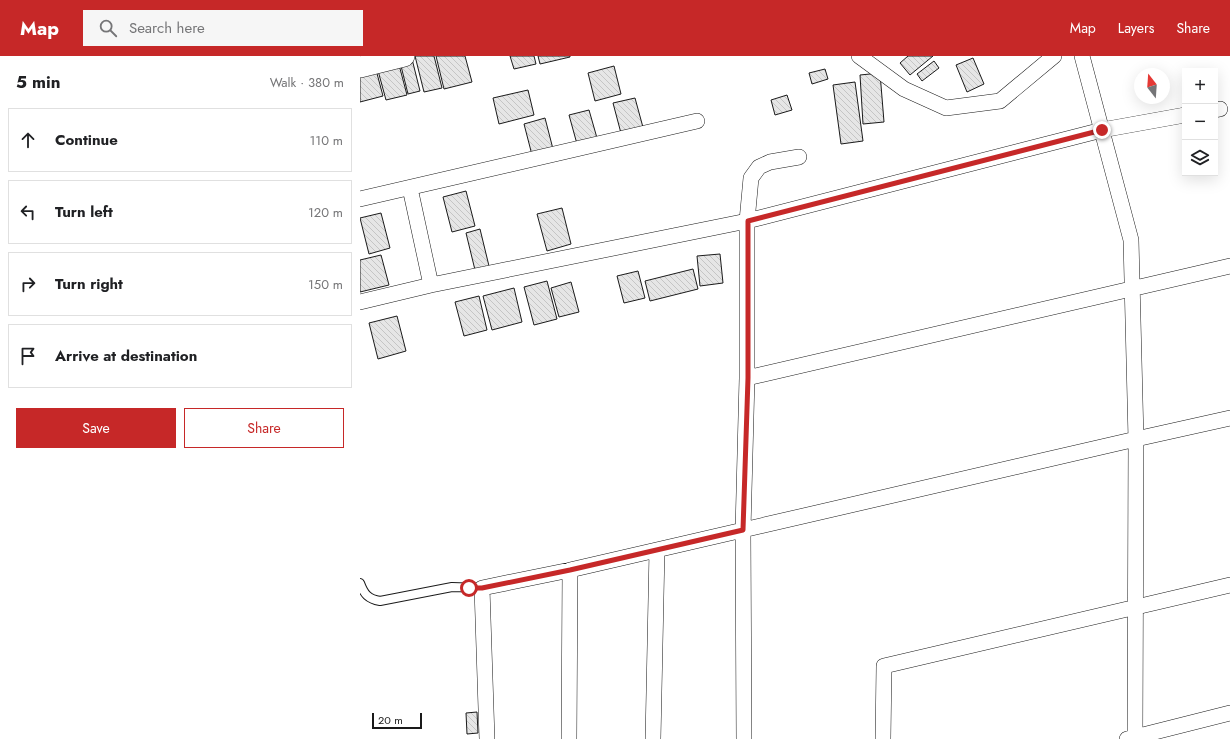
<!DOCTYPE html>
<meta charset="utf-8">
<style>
body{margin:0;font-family:Jost,sans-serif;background:#f6f6f6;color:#202124}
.controls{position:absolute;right:12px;top:12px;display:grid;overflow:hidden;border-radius:0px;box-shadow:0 4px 16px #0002}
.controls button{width:36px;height:36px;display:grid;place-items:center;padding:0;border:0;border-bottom:1px solid #e0e0e0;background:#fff;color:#202124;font:20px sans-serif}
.compass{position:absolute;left:774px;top:12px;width:36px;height:36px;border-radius:50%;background:#fff;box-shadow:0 4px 16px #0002;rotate:343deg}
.scale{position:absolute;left:12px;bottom:10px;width:50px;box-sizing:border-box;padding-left:4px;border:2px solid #1a1a1a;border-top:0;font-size:11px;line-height:14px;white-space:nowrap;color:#1a1a1a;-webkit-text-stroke:3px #fff;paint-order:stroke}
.stop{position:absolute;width:12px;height:12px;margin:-9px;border:3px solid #c62828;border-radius:50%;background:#fff}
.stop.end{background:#c62828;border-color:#fff;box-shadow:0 1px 4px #0008}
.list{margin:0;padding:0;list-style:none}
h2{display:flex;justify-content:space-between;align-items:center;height:52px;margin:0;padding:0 16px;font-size:17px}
h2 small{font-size:13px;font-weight:400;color:#757577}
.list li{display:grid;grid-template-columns:26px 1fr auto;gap:12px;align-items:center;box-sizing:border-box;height:64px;margin:0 8px 8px;padding:0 8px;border:1px solid #e0e0e0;border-radius:0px}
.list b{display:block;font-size:15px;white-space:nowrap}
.list em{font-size:13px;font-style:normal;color:#757577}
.actions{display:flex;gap:8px;padding:12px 16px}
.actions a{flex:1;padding:9px 0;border:1px solid #c62828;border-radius:0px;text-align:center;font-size:14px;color:#c62828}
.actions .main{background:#c62828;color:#fff}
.icon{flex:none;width:22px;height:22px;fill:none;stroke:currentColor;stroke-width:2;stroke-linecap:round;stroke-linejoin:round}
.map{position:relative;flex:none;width:870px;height:683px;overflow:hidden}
header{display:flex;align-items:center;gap:24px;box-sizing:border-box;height:56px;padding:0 20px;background:#c62828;color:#fff}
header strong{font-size:19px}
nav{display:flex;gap:22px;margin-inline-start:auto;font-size:14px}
.search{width:280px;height:36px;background:#f6f6f6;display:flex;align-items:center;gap:10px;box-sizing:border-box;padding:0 14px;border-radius:0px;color:#757577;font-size:15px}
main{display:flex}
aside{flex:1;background:#fff}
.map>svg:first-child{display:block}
.building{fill:url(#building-back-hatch);stroke:#1a1a1a}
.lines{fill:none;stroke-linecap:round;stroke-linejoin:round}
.lane-casing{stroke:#1a1a1a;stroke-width:10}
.street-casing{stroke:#1a1a1a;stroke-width:16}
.secondary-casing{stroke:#1a1a1a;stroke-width:22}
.lane{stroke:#fff;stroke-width:8}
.street{stroke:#fff;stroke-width:15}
.secondary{stroke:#fff;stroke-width:21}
.route{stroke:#c62828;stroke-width:5}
</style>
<header>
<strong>Map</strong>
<div class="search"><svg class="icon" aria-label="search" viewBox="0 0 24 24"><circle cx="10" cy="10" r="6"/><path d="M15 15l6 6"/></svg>Search here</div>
<nav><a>Map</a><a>Layers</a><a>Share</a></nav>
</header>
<main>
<aside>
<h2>5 min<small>Walk · 380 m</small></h2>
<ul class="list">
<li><svg class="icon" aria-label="ahead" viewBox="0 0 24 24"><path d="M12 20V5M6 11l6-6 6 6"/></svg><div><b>Continue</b></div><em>110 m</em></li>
<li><svg class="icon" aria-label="left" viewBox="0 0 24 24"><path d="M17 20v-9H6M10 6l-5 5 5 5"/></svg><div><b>Turn left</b></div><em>120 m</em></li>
<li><svg class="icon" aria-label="right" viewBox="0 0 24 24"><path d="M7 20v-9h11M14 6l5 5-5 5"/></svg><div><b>Turn right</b></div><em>150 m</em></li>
<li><svg class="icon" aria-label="arrive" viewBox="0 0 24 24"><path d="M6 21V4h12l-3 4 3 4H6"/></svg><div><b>Arrive at destination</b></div></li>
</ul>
<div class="actions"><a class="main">Save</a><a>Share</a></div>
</aside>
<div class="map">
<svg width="870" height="683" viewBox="0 0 870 683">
<defs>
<pattern id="building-back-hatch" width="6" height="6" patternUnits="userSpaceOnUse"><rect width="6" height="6" fill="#e6e6e6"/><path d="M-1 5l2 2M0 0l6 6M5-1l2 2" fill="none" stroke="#c5c5c5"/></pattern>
</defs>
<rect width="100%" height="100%" fill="#fff"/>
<path class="building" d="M55,0H74L82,32L64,36Z
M76,0H105L112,26L84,33Z
M150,0H174L176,8L154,13Z
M178,0H210V1L180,8Z
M548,0H573L550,19L540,7Z
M613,2L624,28L607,36L596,9Z
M52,3L60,35L48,38L40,6Z
M38,5L47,39L26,44L17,11Z
M574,5L579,12L562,25L557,18Z
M15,10L23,40L0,46V14Z
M254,10L261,38L235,45L228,17Z
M465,13L468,23L452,28L449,17Z
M520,17L524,66L503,68L500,19Z
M495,26L503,85L481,88L473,29Z
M168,34L174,59L139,68L133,42Z
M427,39L432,54L415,59L411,44Z
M275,42L284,75L262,81L253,47Z
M229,54L237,82L217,88L209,59Z
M185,62L193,93L172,99L164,68Z
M106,135L115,170L92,176L83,141Z
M202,152L211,188L187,195L177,158Z
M21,157L30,192L9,198L0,162Z
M120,173L129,210L115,214L106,177Z
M360,198L363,227L340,230L337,200Z
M21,199L29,229L0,236V204Z
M333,213L338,233L290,245L285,225Z
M278,215L285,242L264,247L257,220Z
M187,225L197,263L174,269L164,231Z
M211,226L219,256L199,261L191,232Z
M154,232L162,266L132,274L123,240Z
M119,240L127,274L104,280L95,246Z
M37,260L46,295L18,303L9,267Z
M117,656L118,677L107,678L106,657Z"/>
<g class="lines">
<g class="lane-casing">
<path id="lane" d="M0,527C4,538 8,543 20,545L92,531L122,532"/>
</g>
<g class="street-casing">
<path id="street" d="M499,0L544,33L586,52L640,45L694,0
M722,0L771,184L776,383L775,683
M855,54L860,53
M50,132L71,229
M0,143L337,65
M0,246L71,229L387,165L391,122L399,111L410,106L439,101
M387,322L870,210
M127,683L122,532L210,514L776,383L870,362
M209,683L210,514
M293,683L297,494
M384,683L383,474L387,322V165L742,74L825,59
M523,683L524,610L870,529
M767,683L870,657"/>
</g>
<g class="secondary-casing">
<path id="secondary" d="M0,11L44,0"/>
</g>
<use href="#lane" class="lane"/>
<use href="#street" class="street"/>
<use href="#secondary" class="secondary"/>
</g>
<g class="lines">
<path class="route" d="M109,532H122L210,514L383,474L388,322V165L742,74"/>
</g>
</svg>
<div class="controls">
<button>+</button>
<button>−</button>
<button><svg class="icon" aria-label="layers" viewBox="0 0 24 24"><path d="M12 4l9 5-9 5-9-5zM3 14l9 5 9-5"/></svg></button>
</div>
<svg class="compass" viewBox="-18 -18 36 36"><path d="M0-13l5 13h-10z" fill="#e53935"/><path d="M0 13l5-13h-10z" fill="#757577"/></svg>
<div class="scale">20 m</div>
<div class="stop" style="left:109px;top:532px"></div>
<div class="stop end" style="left:742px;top:74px"></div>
</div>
</main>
